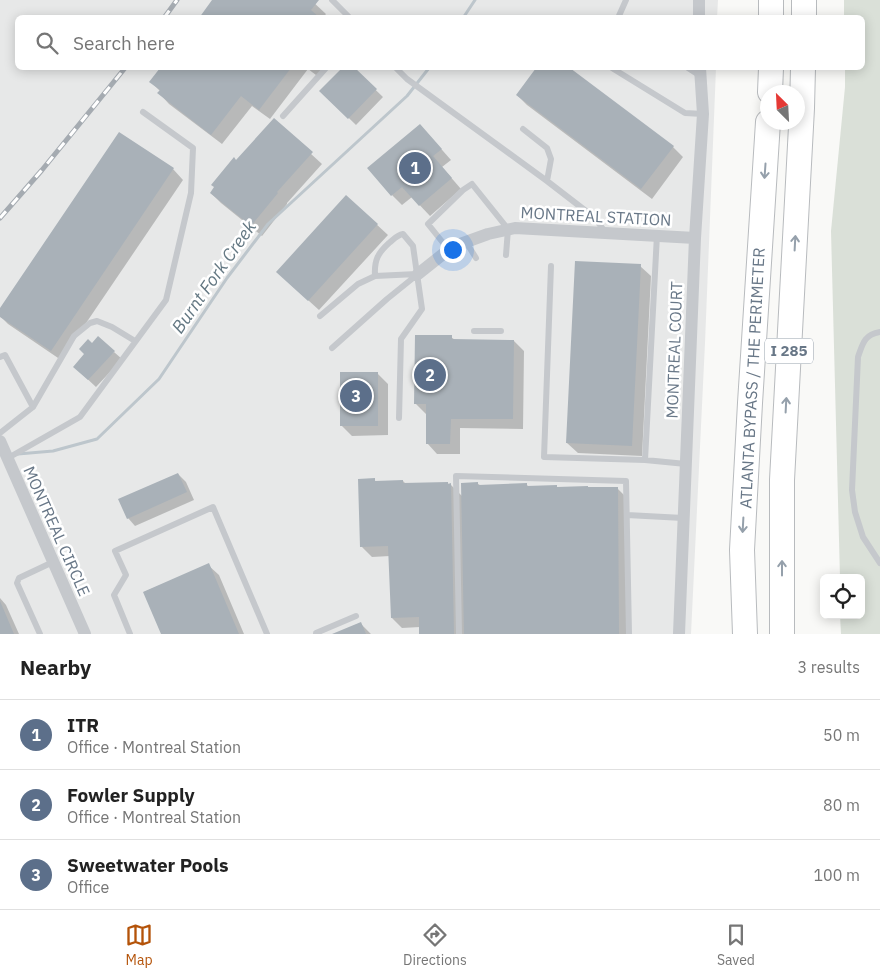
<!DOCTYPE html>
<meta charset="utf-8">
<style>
body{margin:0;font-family:"IBM Plex Sans",sans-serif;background:#f6f6f6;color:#222}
.controls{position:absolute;right:15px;bottom:15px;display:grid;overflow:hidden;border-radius:8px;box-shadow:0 2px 12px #0003}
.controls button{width:45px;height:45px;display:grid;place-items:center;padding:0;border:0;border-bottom:1px solid #e0e0e0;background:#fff;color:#222;font:25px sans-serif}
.compass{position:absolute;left:760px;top:85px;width:45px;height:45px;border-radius:50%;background:#fff;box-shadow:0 2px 12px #0003;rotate:336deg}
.you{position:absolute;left:452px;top:249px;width:18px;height:18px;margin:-12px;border:4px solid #fff;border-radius:50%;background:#1a73e8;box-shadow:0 0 0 8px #1a73e833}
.badge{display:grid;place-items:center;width:32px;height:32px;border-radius:50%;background:#b45309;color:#fff;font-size:16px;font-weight:700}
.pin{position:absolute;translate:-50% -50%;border:2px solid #fff;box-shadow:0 1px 5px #0006}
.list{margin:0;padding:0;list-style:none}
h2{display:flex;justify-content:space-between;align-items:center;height:65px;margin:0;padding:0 20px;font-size:21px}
h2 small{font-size:16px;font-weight:400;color:#767676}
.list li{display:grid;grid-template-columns:32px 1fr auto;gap:15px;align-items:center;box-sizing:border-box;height:70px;padding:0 20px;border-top:1px solid #e0e0e0}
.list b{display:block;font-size:19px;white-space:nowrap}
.list p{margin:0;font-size:16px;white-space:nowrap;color:#767676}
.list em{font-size:16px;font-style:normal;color:#767676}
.icon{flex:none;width:28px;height:28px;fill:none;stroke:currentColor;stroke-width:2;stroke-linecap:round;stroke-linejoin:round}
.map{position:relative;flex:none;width:880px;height:634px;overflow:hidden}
.search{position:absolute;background:#fff;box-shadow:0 2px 12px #0003;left:15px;right:15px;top:15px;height:55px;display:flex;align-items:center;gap:12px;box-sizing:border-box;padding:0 18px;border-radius:8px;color:#767676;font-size:19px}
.sheet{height:275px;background:#fff}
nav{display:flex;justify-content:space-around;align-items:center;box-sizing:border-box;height:70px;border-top:1px solid #e0e0e0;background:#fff;font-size:14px;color:#767676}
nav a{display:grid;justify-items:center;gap:2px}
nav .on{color:#b45309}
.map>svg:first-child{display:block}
.built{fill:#e7e8e8}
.green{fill:#dae0d8}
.shadow{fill:#0003}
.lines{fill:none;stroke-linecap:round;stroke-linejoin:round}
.stream{stroke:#bdc6cc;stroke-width:3}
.building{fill:#a9b1b8}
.motorway-casing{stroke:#b8bbbe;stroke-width:26}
.service{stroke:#c5c8cc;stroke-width:6}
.minor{stroke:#c5c8cc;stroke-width:12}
.motorway{stroke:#fff;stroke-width:24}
.rail-casing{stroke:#a5abb1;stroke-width:5}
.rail{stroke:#fff;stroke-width:3;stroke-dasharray:9;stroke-linecap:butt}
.oneway{stroke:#95a0ab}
.labels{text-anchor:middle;stroke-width:5;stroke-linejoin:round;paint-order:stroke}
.shield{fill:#fff;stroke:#95a0ab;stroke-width:1}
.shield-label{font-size:15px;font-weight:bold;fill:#687787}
.street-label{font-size:16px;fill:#687787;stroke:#fff}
.water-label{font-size:18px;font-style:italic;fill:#647883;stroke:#fff}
</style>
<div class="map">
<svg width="880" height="634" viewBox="0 0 880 634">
<rect width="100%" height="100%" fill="#f9f9f7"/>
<path class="built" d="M0,0H718L717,18H18V68H716L705,343L691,634H0Z"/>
<path class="green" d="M844,0H880V634H841L840,615H861V578H840L831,231L845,87V68H862V18L844,17Z"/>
<path class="shadow" d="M214,0H311L326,14L323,18H200Z
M162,68H328L320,78L308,69L270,119L252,106L222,144L169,104L159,93L160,91L151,82Z
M344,68H353L383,97L356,125L321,91Z
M538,68H568L673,147L683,157L652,199L527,105L517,95Z
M275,121L322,164L287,203V204L262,236L221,203L211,193L236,161Z
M420,125L451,160L442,167L461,189L430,216L412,197L402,205L392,195Z
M173,169L183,180L61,360L8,324L0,316V310Z
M347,197L388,235L319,310L288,282Z
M640,266L651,276L642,456L578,453L567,443Z
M451,337L455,340L514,341L524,351L523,429L460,428V454H437L427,443V414H426L415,403Z
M114,352L122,359L96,387L82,374Z
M377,373L388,384V435L352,436L341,425Z
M178,474L186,482L194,500L135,526L128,518Z
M374,480L377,482L403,481L406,484L447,483L451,485L463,497L477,483L481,486L526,484L529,487L617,488L627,498L629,634H420V627L402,628L392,618L390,556L372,557L362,547Z
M208,565L219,575L244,634H162L144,592Z
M0,598L6,605L19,634H0Z
M360,623L371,634H335Z"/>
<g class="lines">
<path class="stream" d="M463,18L475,0
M18,454L53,451L97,439L159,379L227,278L268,224L407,96L429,68"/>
</g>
<path class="building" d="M212,0H319L311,10L320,18H199Z
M160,68H291L259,110L241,96L211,135L157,93L160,90L149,82Z
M342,68H355L377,89L348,119L319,91Z
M536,68H570L674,146L641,189L516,95Z
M274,118L313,152L277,192L278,193L251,226L210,193L214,187L211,185L234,157L236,160Z
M420,124L442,149L433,156L452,178L419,206L402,187L391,196L367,168Z
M119,132L174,168L51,351L0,317V308Z
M346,195L378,224L308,301L276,272Z
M575,261L641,264L632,446L566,443Z
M415,335H452V339L514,340L513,419H451L450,444H426V404H414Z
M98,336L115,351L88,380L73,367L84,354L79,349L88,339L92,343Z
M340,372H378V426H340Z
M178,473L187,492L127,519L118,499Z
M375,478V481L403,480V483L448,482V484L451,483L454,634H419V617L391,618L388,546L360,547L358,479Z
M478,482V485L527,483V486L557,485V487L588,486V487H618L619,634H464L461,483Z
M209,563L239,634H161L143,592Z
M0,601L14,634H0Z
M361,622L366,634H332Z"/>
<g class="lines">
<g class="motorway-casing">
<path id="motorway" d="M771,18V0
M804,18V0
M770,92L771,68
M745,634L742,550L750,403L768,122
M782,634V480L802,108L803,68"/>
</g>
<path class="service" d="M332,0L350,18
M618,18L626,0
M396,68L407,79L547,181
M612,68L685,113L703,114
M688,68L699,75
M283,116L326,68
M523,129L547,148L551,159L547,181L595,218L605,232
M657,235L645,460L686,464
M466,242L476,258
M448,249L428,224L463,190L472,184L508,229L506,255
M551,266L544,457L645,460
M375,276C374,260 378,253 389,243C394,239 397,235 403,234L413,246L422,309L401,339L399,418
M320,316L358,284L375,276L417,274
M474,331H501
M880,332C864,335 863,343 858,357L852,490L855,512L863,537L880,563
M332,348L387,299L418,274
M0,357L5,355L33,407L0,433
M33,407L74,336L90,323L97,321L112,327L135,341
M8,458L80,417L166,300L191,193L193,148L143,112
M627,515L683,518
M40,634L17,583L19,578L53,562
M130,634L114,595L126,575L115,551L213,507L267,634
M316,634V633L356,616
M459,634L456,476L626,481L629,634"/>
<path class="minor" d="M699,0V18
M418,274L452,247L488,234L515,228L695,238
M0,441L85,634
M679,634L695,238L703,114L700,68"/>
<use href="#motorway" class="motorway"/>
<g class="rail-casing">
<path id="rail" d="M164,18L177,0
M0,218L42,170L125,68"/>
</g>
<use href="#rail" class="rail"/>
</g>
<defs><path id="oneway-shaft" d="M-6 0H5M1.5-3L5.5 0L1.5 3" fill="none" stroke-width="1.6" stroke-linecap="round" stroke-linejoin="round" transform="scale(1.25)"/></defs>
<g class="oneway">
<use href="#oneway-shaft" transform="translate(765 171) rotate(94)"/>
<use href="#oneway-shaft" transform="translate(795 243) rotate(-87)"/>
<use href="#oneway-shaft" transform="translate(786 405) rotate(-87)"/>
<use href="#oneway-shaft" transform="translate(743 525) rotate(93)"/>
<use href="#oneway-shaft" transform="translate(782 568) rotate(-90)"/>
</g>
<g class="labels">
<rect class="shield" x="765" y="338.5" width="48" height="25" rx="4"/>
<g class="shield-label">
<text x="789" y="356">I 285</text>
</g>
<g class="street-label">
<text transform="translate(596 216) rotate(3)" y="6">MONTREAL STATION</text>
<text transform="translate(674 350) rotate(-88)" y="6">MONTREAL COURT</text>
<text transform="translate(752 378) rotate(-87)" y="6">ATLANTA BYPASS / THE PERIMETER</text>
<text transform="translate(57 531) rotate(66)" y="6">MONTREAL CIRCLE</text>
</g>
<g class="water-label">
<text transform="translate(214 277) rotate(-55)" y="6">Burnt Fork Creek</text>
</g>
</g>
</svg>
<div class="controls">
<button><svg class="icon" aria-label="locate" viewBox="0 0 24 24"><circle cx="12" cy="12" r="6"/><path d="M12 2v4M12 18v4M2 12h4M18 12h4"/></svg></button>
</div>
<svg class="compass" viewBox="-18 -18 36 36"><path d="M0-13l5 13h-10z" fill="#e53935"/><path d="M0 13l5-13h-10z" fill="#767676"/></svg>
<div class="you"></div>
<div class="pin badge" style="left:415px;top:168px;background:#5c6f8a">1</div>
<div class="pin badge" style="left:430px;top:375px;background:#5c6f8a">2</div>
<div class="pin badge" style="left:356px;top:396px;background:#5c6f8a">3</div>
<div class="search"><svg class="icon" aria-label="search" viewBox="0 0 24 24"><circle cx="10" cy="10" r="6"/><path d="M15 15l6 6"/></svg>Search here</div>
</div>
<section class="sheet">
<h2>Nearby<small>3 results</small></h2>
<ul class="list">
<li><span class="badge" style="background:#5c6f8a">1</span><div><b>ITR</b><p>Office · Montreal Station</p></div><em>50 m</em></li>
<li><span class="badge" style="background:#5c6f8a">2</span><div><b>Fowler Supply</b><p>Office · Montreal Station</p></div><em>80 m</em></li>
<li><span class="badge" style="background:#5c6f8a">3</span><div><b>Sweetwater Pools</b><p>Office</p></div><em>100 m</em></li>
</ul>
</section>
<nav>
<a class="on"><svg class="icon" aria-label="map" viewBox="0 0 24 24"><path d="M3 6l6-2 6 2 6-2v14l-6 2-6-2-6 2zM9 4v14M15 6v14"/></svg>Map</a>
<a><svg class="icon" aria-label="directions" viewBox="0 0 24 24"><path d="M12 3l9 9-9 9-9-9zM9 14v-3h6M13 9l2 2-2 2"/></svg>Directions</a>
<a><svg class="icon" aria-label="saved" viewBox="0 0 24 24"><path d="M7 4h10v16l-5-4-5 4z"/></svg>Saved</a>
</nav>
